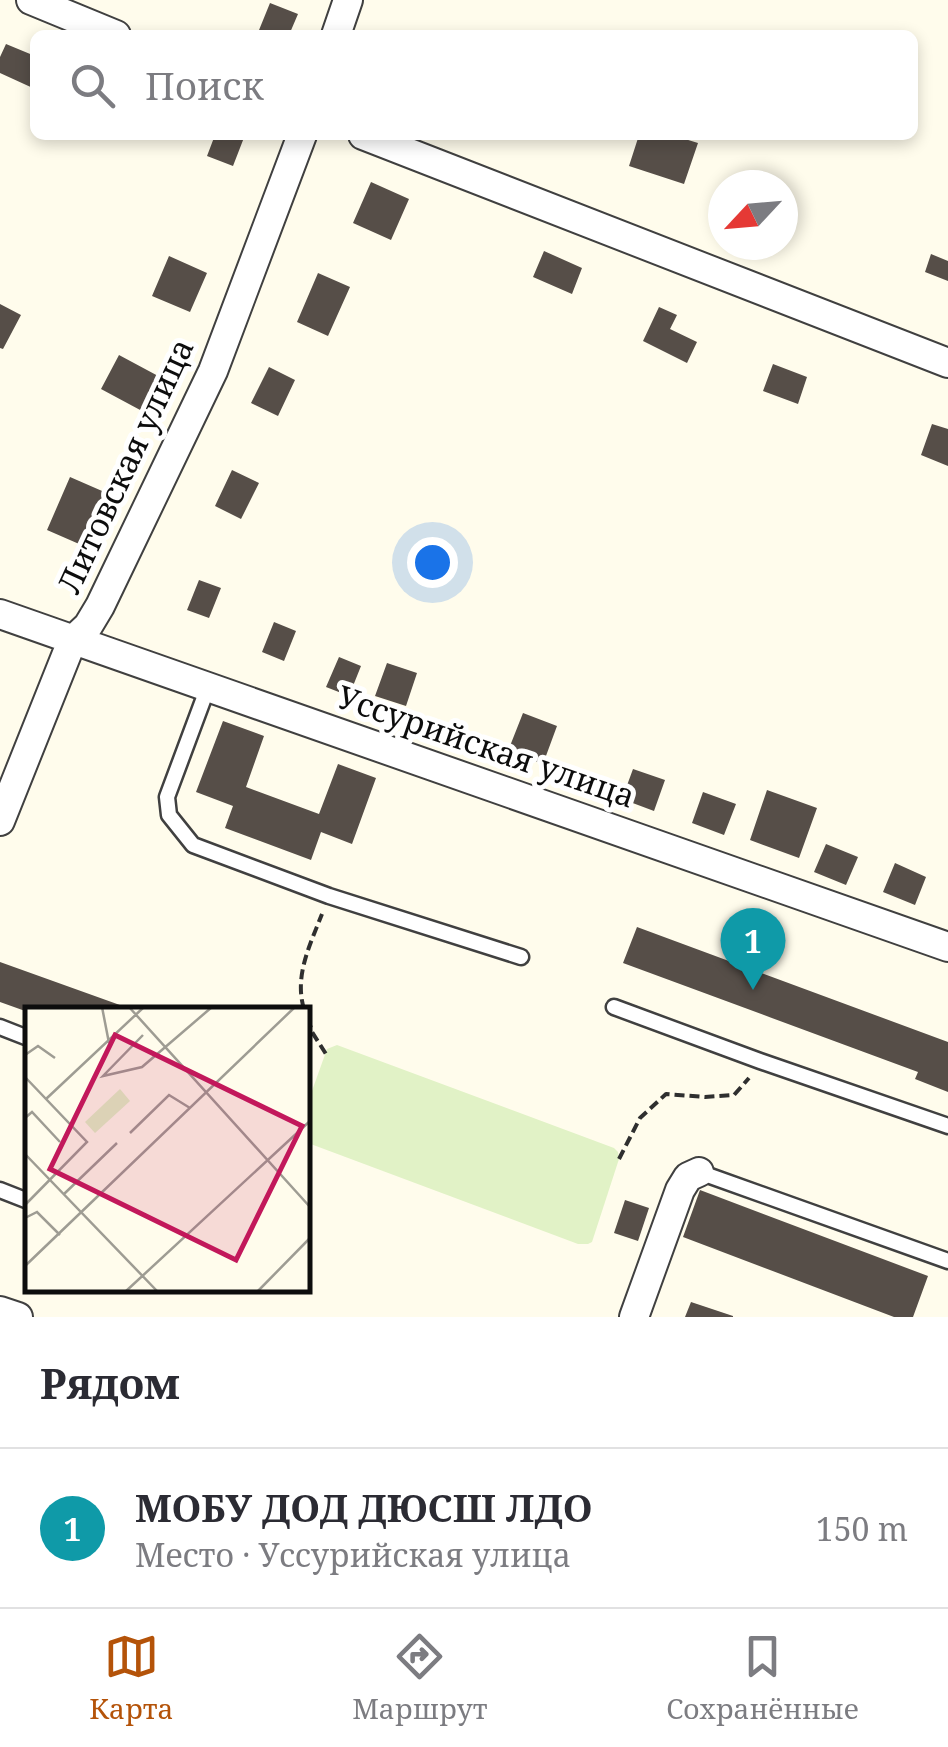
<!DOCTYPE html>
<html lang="ru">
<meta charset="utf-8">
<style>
body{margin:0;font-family:"Noto Serif",serif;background:#f2f2f3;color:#2b2b33}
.compass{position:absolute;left:708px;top:170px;width:90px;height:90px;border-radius:50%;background:#fff;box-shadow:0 5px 15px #0003;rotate:244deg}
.you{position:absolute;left:432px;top:562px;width:35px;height:35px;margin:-25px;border:8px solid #fff;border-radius:50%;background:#1a73e8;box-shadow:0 0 0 15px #1a73e833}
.badge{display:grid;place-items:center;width:65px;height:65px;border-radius:50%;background:#b45309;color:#fff;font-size:32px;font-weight:700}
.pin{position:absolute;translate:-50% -82px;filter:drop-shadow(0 2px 5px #0008)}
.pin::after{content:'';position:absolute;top:52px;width:35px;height:30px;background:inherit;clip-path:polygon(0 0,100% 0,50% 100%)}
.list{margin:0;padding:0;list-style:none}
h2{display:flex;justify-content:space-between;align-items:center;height:130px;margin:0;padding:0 40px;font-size:42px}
h2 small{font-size:32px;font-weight:400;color:#7c7c81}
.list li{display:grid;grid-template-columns:65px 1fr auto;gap:30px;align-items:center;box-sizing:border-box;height:160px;padding:0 40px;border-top:2px solid #e1e1e2}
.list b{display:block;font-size:38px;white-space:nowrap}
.list p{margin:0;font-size:32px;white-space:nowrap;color:#7c7c81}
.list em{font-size:32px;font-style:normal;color:#7c7c81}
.icon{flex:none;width:55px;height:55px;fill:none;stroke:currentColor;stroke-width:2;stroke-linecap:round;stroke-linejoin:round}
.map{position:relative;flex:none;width:948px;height:1317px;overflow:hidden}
.search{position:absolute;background:#fff;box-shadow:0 5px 15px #0003;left:30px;right:30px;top:30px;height:110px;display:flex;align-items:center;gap:25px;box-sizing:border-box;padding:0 35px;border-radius:15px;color:#7c7c81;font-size:38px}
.sheet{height:290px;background:#fff}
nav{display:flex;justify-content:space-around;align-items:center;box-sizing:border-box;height:140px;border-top:2px solid #e1e1e2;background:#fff;font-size:28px;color:#7c7c81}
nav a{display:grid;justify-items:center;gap:5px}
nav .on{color:#b45309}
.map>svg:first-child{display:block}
.pitch{fill:#e1f2c6}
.building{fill:#564e48}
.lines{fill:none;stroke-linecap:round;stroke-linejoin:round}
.lane-casing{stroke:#404040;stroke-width:19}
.street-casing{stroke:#404040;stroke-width:32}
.path{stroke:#2f2f2f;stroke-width:4;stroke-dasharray:10 5;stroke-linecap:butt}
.lane{stroke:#fff;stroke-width:14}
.street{stroke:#fff;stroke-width:28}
.labels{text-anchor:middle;stroke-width:10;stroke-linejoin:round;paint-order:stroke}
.street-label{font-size:32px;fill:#0d0d0d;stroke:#fff}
.inset-road{fill:none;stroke:#9e9c93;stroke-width:2.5}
.view{fill:#c2185b;fill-opacity:0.15;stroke:#c2185b;stroke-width:5}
.inset-edge{fill:none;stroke:#0d0d0d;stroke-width:5}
</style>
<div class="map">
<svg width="948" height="1317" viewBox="0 0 948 1317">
<rect width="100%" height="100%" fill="#fffcec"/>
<path class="pitch" d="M337,1045L614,1148L618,1152L619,1159L592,1242L588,1244H578L308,1143V1102L327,1049Z"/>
<path class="building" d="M270,3L298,14L289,35H257Z
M6,44L35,56V89L0,73V57Z
M215,135H245L233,166L207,156Z
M639,135H672L698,143L684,184L629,166Z
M371,182L409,199L391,240L353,223Z
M544,251L582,268L572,294L533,277Z
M931,254L948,261V281L925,272Z
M169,256L207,273L190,312L152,296Z
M318,273L350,287L328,336L297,322Z
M0,304L21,315L3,349L0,348Z
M659,307L677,315L670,329L697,342L687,363L643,341Z
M119,355L160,377L142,411L101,389Z
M773,364L807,377L798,404L763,391Z
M269,367L295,380L278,416L251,403Z
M932,424L948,429V466L921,455Z
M232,470L259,483L241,519L215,506Z
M70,477L109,494L86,547L47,530Z
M199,580L221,588L209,618L187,610Z
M274,622L296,631L284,661L262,652Z
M339,657L361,666L349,696L326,687Z
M387,663L417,673L406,706L375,696Z
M523,713L557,726L543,764L508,751Z
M223,721L264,736L246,787L319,814L338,764L376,778L352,844L321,832L311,860L225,828L233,806L196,792Z
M633,769L665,780L654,811L622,799Z
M767,790L817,808L799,858L750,840Z
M703,792L736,804L724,835L692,823Z
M826,844L858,857L846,885L814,872Z
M895,863L926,877L915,905L883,892Z
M637,927L948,1042V1092L915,1079L918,1072L623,963Z
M0,962L131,1009H28V1012L0,1002Z
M700,1190L928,1276L913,1317H894L683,1237Z
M625,1200L649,1208L638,1241L614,1233Z
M691,1302L733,1316V1317H685Z"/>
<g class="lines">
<g class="lane-casing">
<path id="lane" d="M208,687L167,797L169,815L193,845L329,896L521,957
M614,1007L760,1061L948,1126
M0,1027L28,1038
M699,1172L948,1261
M0,1190L28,1201"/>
</g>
<g class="street-casing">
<path id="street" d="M31,0L116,35
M336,35L348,0
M363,135L948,363
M0,614L948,947
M0,821L72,641L88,626L100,606L213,371L302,135
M0,1311L18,1317
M634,1317L680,1190L688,1177L699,1172"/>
</g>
<path class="path" d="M304,1009C294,976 310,945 322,914
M308,1018L312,1032L326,1054
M619,1159L640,1118L666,1094L705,1097L734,1095L749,1078"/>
<use href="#lane" class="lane"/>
<use href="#street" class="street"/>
</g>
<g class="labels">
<g class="street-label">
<text transform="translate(126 466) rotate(-65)" y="11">Литовская улица</text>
<text transform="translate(486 747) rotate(19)" y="11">Уссурийская улица</text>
</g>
</g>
<g transform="translate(25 1007)">
<rect width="285" height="285" fill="#fffcec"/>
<path d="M95,82L105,94L70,126L60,115Z" fill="#e1f2c6"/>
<path class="inset-road" d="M77,0L84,36M104,0L285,200M118,28L78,69L117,60L187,0M0,48L13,39L30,51M0,70L62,135L0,198M21,92L119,0M0,111L7,105L35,135M105,126L144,88L165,101M0,147L133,285M39,187L92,136M0,211L12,205L35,228M0,259L270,0M100,285L285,114M232,285L285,231"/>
<path class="view" d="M90,28L277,119L211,253L25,162Z"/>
<rect width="285" height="285" class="inset-edge"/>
</g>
</svg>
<svg class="compass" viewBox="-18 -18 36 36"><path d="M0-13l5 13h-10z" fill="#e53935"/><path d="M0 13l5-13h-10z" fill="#7c7c81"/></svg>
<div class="you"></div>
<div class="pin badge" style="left:753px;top:990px;background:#0f9aa8">1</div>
<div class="search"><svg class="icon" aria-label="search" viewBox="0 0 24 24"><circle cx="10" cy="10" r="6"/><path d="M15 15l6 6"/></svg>Поиск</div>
</div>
<section class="sheet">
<h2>Рядом<small></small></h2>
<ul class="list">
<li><span class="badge" style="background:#0f9aa8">1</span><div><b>МОБУ ДОД ДЮСШ ЛДО</b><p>Место · Уссурийская улица</p></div><em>150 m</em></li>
</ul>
</section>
<nav>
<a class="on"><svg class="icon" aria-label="map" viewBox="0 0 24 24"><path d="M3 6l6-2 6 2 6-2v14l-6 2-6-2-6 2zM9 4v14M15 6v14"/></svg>Карта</a>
<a><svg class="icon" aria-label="directions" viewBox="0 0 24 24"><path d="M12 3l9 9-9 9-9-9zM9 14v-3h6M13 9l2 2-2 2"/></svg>Маршрут</a>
<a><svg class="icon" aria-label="saved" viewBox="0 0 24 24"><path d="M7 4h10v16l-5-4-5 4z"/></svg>Сохранённые</a>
</nav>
